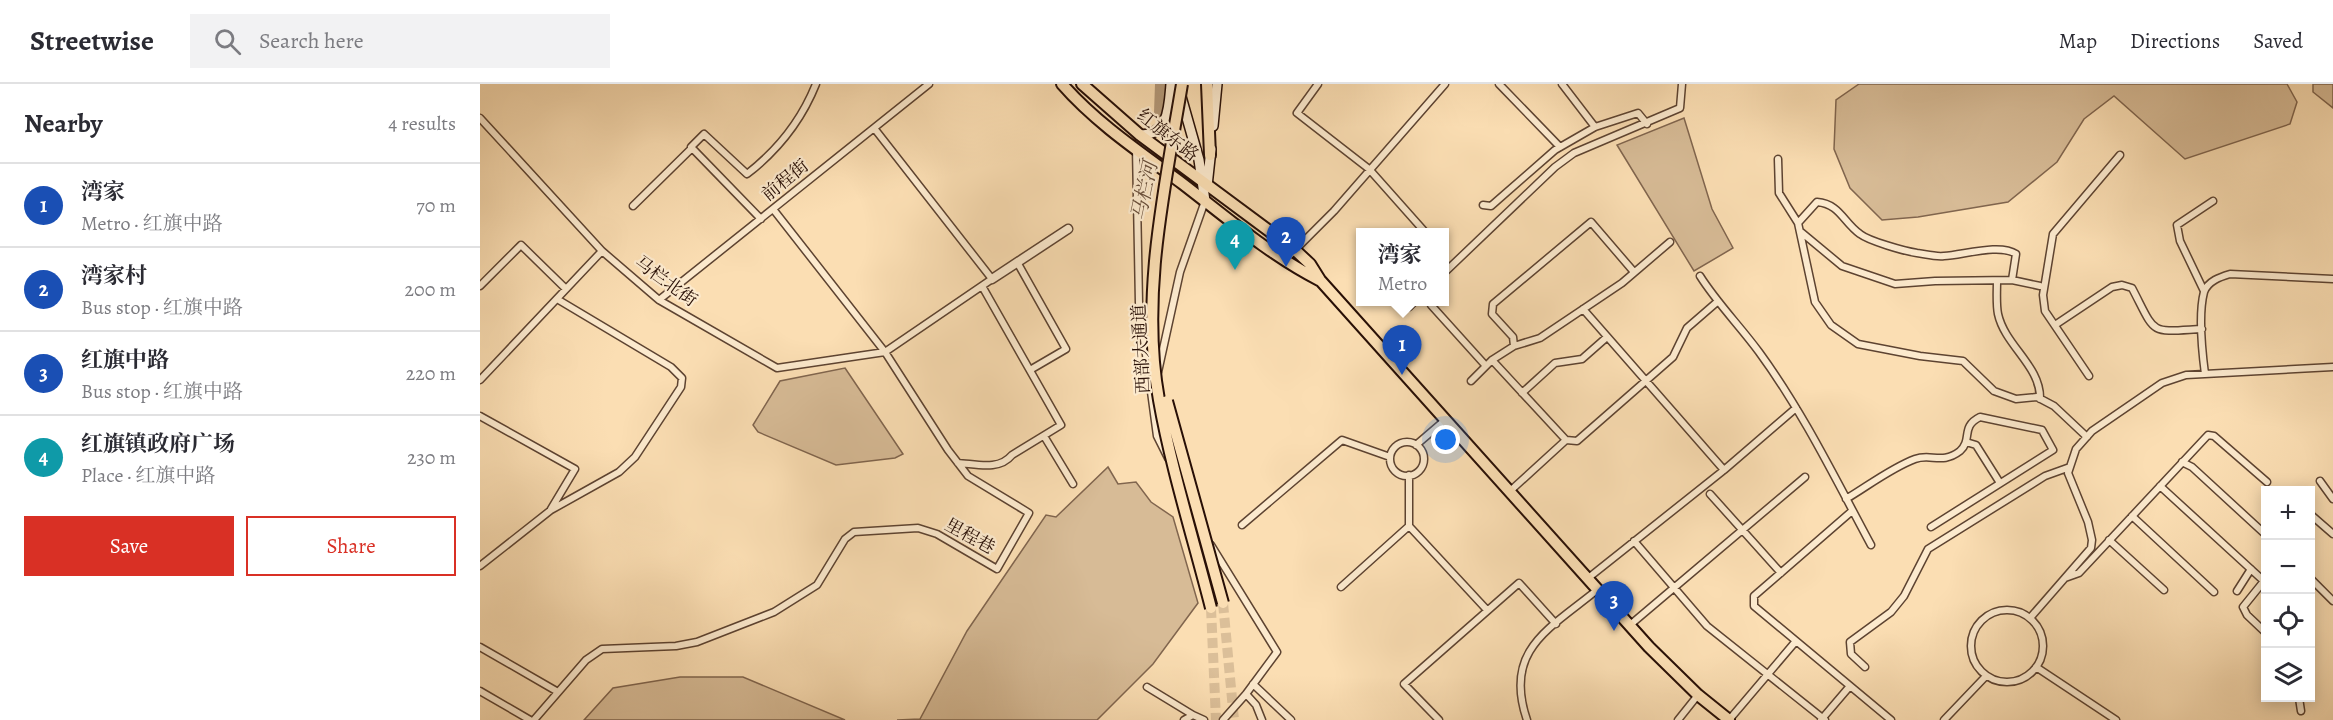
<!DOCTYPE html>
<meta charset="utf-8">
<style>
body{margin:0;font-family:Alegreya,"Noto Serif SC",serif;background:#f2f2f3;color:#2b2b33}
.controls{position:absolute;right:18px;bottom:18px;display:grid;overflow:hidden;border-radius:0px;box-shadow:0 3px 15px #0003}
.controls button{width:54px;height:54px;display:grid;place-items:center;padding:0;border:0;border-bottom:2px solid #e1e1e2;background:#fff;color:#2b2b33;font:30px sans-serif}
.you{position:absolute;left:966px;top:356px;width:21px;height:21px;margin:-15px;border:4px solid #fff;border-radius:50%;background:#1a73e8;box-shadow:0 0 0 9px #1a73e833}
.badge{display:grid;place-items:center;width:39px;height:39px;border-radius:50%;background:#d93025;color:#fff;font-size:20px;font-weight:700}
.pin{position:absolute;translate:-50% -50px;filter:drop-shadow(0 2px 3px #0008)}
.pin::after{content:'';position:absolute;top:32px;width:21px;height:18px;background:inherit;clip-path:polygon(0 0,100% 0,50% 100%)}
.popup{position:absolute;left:876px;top:144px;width:93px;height:78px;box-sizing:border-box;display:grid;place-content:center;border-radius:0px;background:#fff;filter:drop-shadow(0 2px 4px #0005);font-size:20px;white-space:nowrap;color:#7c7c81}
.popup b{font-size:22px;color:#2b2b33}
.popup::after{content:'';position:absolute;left:50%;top:100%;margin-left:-12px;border:12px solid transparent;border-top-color:#fff}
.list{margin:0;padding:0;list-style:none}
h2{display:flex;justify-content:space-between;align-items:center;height:78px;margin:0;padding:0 24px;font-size:26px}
h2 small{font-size:20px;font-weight:400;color:#7c7c81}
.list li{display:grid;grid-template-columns:39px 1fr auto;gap:18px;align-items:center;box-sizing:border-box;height:84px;padding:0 24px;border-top:2px solid #e1e1e2}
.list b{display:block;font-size:22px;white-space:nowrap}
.list p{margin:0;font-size:20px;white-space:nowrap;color:#7c7c81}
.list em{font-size:20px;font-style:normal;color:#7c7c81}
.actions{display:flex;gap:12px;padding:18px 24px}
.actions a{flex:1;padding:14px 0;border:2px solid #d93025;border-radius:0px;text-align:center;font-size:21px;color:#d93025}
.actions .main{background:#d93025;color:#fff}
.icon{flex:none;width:33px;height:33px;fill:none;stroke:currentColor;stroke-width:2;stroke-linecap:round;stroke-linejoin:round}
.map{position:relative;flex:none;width:1853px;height:636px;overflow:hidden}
header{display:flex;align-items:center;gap:36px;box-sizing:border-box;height:84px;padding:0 30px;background:#fff;border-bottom:2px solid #e1e1e2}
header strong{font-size:28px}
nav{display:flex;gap:33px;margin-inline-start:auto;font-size:21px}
.search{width:420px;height:54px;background:#f2f2f3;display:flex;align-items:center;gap:15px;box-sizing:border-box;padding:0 21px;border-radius:0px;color:#7c7c81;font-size:22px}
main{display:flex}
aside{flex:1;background:#fff}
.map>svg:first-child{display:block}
.green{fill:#d7bb96;stroke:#80654e;stroke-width:1.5}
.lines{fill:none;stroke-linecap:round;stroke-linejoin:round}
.river{stroke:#b39878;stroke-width:14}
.trunk-tunnel{stroke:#dbbf99;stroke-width:10;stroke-dasharray:10 5;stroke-linecap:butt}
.minor-casing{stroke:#5d4331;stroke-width:9}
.tertiary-casing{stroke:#5d4331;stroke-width:11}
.secondary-casing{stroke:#280f06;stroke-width:12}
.primary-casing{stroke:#280f06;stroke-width:14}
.trunk-casing{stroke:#280f06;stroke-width:14}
.minor{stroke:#fceace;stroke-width:6}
.tertiary{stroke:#fceace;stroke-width:8}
.secondary{stroke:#fceace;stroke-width:9}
.primary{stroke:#fbdeb3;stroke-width:10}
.trunk{stroke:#fbdeb3;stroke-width:10}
.trunk-bridge-casing{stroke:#280f06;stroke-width:14;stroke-linecap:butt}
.trunk-bridge{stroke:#fbdeb3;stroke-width:10}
.labels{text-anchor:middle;stroke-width:4.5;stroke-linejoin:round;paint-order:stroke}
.street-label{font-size:18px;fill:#280f06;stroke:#fceace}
.water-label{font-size:20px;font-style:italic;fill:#674d39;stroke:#fceace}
</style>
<header>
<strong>Streetwise</strong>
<div class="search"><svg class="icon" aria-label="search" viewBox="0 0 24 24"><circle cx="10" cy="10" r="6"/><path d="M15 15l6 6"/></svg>Search here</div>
<nav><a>Map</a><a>Directions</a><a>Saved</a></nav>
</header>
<main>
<aside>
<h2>Nearby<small>4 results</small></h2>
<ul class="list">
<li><span class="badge" style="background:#1a4fb4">1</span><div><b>湾家</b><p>Metro · 红旗中路</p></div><em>70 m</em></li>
<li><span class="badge" style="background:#1a4fb4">2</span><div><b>湾家村</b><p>Bus stop · 红旗中路</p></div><em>200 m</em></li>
<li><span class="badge" style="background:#1a4fb4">3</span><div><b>红旗中路</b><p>Bus stop · 红旗中路</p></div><em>220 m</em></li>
<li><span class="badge" style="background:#0f9aa8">4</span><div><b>红旗镇政府广场</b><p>Place · 红旗中路</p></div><em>230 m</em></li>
</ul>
<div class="actions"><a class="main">Save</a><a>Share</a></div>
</aside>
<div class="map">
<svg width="1853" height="636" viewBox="0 0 1853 636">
<rect width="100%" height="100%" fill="#fbdeb3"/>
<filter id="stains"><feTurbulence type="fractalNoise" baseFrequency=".00333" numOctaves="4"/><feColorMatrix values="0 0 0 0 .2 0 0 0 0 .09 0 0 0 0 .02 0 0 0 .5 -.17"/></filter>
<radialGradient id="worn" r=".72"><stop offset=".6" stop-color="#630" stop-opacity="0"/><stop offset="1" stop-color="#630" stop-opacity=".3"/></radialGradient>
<path class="green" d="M1379,0H1807L1817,18L1810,40L1705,75L1634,12L1604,35L1577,78L1528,118L1438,133L1402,136L1370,104L1354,65L1356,16Z
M1833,0H1853V24L1833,8Z
M1204,34L1232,125L1253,164L1214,187L1137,61Z
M365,284L423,370L415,374L356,381L278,348L273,341L300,297Z
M628,383L638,400L656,398L671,418L693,433L718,519L673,580L617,636H417L440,635L487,547L566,431L576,433Z
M200,593H263L365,636H104L133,604Z"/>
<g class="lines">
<path class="river" d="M682,0L681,29L690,41L691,57"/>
<path class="trunk-tunnel" d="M743,519L754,636
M731,524L736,636"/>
<g class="minor-casing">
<path id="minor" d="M838,0L817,29L889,85L945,148
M1019,0L1080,63
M1082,0L1115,43
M0,34L122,167L179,216L297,284L405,268L512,195L394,44
M656,64L659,219L677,352L688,374
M1298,75L1299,109L1318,139L1335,218L1351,241L1378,260L1440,272L1483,277L1514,307L1536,315L1557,313L1574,322L1607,353
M1003,121L1011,122L1075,66L1115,43L1158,29L1167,40
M153,122L212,64
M281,135L211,63L224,50L267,90C298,66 322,35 336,0
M1318,139L1337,118C1360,120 1363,138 1380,150C1389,157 1424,167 1437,169C1445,170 1455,173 1464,172C1483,171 1520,159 1536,170L1532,196
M1321,148L1362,182L1415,200L1455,197L1532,196L1560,202
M806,175L854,127L965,0
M537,178L586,265L550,286
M964,189L1075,83L1094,69L1200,24L1202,0
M1220,192C1237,219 1260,242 1279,268C1323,328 1356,396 1391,461
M1517,197C1517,207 1516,220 1518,230C1525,262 1561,282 1560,315
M0,202L41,161L86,205
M1724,207L1700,157L1697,141L1733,117
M179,216L449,0
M951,221L1006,282
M929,223L934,218
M1103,225L1244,386
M1575,241L1632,203L1642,201L1652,204C1677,252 1668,248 1722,245
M1034,262L1033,253L1012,230L1013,220L1111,138L1154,188
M1012,276L1034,262L1060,254L1142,199L1190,158
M678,288L700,188L725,117
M1725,290C1722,267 1718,231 1724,208C1728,197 1740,193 1750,190L1853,195
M1609,292L1565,227L1563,211L1573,150L1640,71
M0,296L122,167
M991,297L1012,276L1086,356L1029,408
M1042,309L1075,279L1102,275L1127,253
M0,332L95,385L71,425
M564,352L593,400
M1086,356L1097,357L1193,273L1207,244L1237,218
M1486,358L1496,361L1520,399
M910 375a17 17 0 1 1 34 0a17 17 0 1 1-34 0Z
M936,361L964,337
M1702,378L1712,383L1786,451
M478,379C496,380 519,387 532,371L581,341L502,202
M1840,397L1853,415
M1680,402L1786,499
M703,405L713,425
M1230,410L1301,489
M1366,415C1388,402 1411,384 1435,375C1451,369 1462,381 1480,367C1493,355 1480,343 1500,333L1562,346L1573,366L1451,443
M1372,427L1274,512V522L1411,636
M1830,430L1853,450
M1652,432L1734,508
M762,441L862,356L910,373
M929,442L1007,526
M1629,456L1684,506
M1154,457L1227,542L1345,636
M731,461L797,568L766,610L743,636
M0,482L71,426L139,388L155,373L201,303L202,294L191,283L77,215
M1585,494L1599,489L1728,351L1734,352L1787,398
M1830,494L1853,517
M1107,495L1244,386L1316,324
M1784,497L1763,523L1767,531L1786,549
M861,503L929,442V391
M1757,507L1771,485
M1491 562a36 36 0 1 1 72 0a36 36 0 1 1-72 0Z
M1550,534L1611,464L1612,456L1608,438L1588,389L1596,365L1612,347L1682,299L1706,291L1853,283
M1150,541L1325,393
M0,563L78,608
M1385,583L1371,570L1370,558L1411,528L1424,512L1448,465L1565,392L1590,383
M1556,583L1636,636
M773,600L811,636
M667,603L713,631
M0,607L50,636
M766,610L776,621L782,636
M1819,614L1821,627
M54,636L106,576L122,565L196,562L217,558L294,528L337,501L365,455L374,448L438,444L457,450L517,485L549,429L488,392L468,366L405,268L293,125
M704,636L713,631L724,636
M959,636L924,600L1039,499L1076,540
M1047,636C1023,566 1069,545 1117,506
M1198,636L1218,611
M1249,636L1316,557
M1341,636L1370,602
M1464,636L1506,592"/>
</g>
<g class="tertiary-casing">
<path id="tertiary" d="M512,195L588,145"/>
</g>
<g class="secondary-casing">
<path id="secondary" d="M700,9L719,76L725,117
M733,42L737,0
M660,51C689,51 689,23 691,0
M727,102L731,65"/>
</g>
<g class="primary-casing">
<path id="primary" d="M582,0C616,39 661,69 703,100C746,133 790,171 839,196
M602,0L660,51L815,166L830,180L840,196L1169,563L1218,611L1249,636"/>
</g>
<g class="trunk-casing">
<path id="trunk" d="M727,0L730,71"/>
</g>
<use href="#minor" class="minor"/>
<use href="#tertiary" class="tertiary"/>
<use href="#secondary" class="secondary"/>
<use href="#primary" class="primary"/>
<use href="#trunk" class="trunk"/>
<g class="trunk-bridge-casing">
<path id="trunk-bridge" d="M702,0C685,103 660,212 679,316C691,384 714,457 731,524
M687,317L743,519"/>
</g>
<use href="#trunk-bridge" class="trunk-bridge"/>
</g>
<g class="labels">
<g class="street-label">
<text transform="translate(688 51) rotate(38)" y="6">红旗东路</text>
<text transform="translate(305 96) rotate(-39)" y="6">前程街</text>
<text transform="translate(186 197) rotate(36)" y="6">马栏北街</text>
<text transform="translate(661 265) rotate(-93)" y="6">西部大通道</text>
<text transform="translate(490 452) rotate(29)" y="6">里程巷</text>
</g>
<g class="water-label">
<text transform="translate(664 107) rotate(-78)" y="7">马栏河</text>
</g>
</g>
<rect width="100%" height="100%" filter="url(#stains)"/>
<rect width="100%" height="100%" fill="url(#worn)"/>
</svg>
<div class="controls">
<button>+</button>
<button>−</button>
<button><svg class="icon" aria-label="locate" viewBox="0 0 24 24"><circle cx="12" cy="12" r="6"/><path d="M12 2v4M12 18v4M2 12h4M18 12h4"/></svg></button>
<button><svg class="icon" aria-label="layers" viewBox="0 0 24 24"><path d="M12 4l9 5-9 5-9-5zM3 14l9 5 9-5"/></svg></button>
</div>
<div class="you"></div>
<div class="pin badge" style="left:922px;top:291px;background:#1a4fb4">1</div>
<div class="popup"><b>湾家</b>Metro</div>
<div class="pin badge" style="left:806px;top:183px;background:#1a4fb4">2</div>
<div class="pin badge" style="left:1134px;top:547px;background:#1a4fb4">3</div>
<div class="pin badge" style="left:755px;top:186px;background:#0f9aa8">4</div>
</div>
</main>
